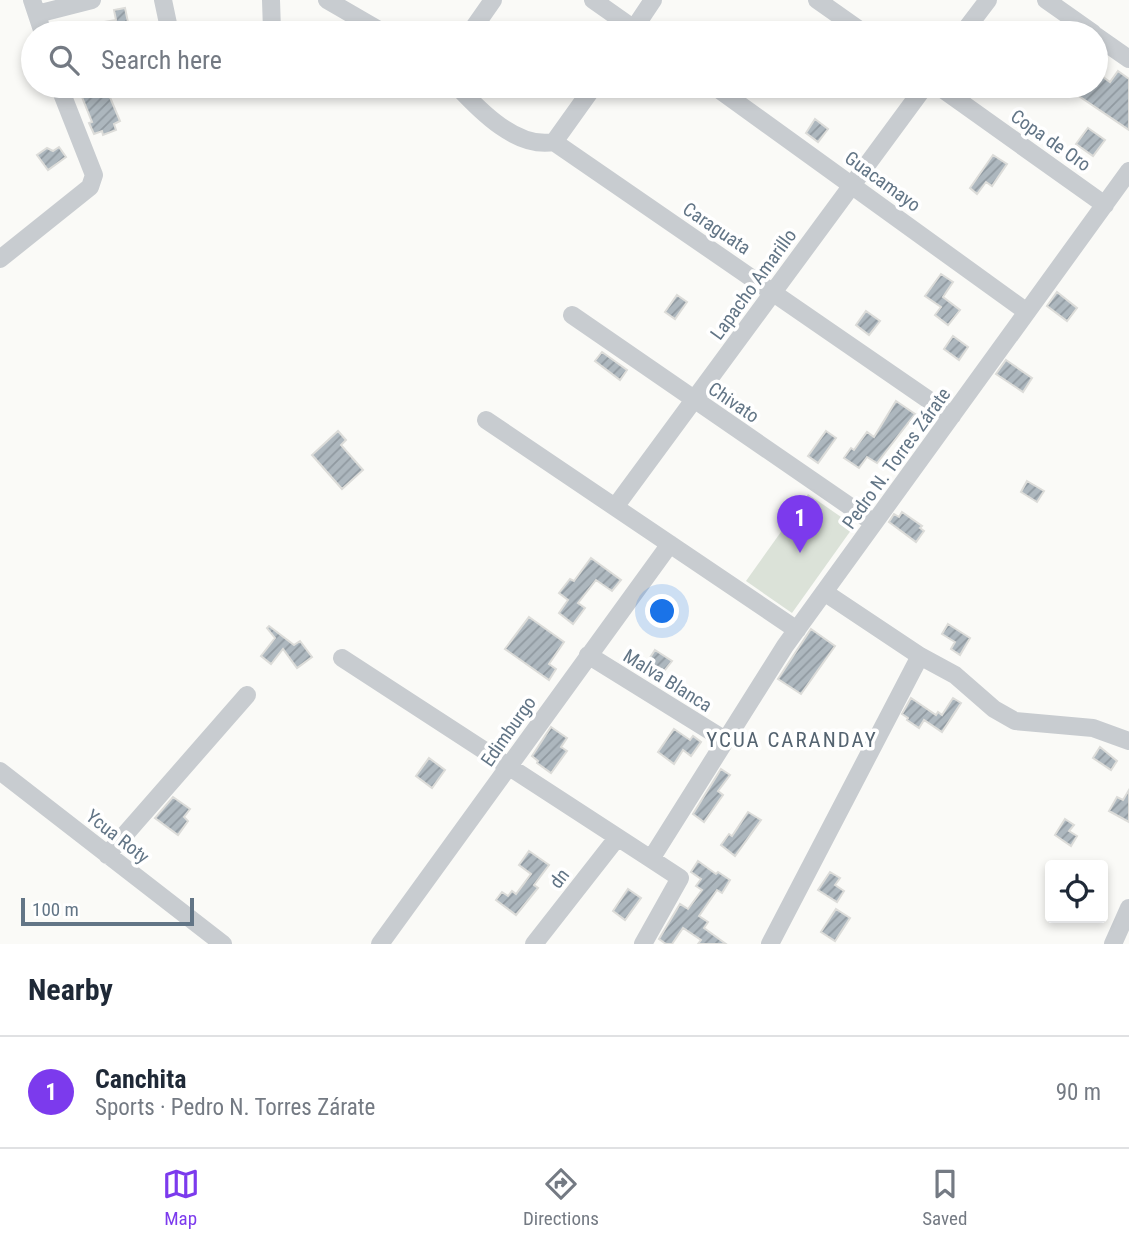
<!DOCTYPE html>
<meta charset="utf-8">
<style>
body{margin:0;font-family:"Roboto Condensed",sans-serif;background:#f2f2f3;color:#1f2937}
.controls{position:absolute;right:21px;bottom:21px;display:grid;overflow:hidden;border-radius:7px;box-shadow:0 4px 10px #0003}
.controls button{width:63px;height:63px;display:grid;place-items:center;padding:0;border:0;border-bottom:2px solid #e0e1e3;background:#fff;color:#1f2937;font:35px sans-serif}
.scale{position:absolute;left:21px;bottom:18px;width:173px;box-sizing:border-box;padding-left:7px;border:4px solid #627586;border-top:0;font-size:19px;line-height:24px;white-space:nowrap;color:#627586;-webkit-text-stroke:5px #fff;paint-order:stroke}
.you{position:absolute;left:663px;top:612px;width:24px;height:24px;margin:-18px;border:5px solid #fff;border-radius:50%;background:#1a73e8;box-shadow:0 0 0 10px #1a73e833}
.badge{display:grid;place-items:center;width:46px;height:46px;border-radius:50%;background:#7c3aed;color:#fff;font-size:23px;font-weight:700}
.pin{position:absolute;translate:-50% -58px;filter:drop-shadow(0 2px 4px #0008)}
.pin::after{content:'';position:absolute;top:37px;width:24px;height:21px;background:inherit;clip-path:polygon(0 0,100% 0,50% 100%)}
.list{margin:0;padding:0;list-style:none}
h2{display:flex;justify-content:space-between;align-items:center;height:91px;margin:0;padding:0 28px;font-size:30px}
h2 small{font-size:23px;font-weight:400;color:#747a83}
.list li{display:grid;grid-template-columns:46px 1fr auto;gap:21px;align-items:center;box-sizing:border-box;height:112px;padding:0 28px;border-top:2px solid #e0e1e3}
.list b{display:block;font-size:26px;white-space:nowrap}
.list p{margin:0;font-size:23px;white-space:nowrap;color:#747a83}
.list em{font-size:23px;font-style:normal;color:#747a83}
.icon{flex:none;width:38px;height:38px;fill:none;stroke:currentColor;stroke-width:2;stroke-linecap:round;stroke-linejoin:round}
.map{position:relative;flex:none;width:1129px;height:944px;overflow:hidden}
.search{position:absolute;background:#fff;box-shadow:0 4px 10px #0003;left:21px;right:21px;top:21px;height:77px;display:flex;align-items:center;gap:18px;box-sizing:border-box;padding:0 24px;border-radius:38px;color:#747a83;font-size:26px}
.sheet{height:203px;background:#fff}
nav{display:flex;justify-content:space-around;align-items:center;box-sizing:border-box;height:98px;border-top:2px solid #e0e1e3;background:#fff;font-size:19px;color:#747a83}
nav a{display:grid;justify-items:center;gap:4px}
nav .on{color:#7c3aed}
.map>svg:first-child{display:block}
.green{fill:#dbe2d8}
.building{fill:url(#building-hatch);stroke:#dcdcd9;stroke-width:2}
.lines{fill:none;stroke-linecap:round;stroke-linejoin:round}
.minor{stroke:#c8ccd0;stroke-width:18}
.labels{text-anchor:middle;stroke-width:7;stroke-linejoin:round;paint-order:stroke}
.street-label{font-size:19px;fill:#627586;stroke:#fff}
.neighbourhood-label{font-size:21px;letter-spacing:2px;fill:#546370;stroke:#fff}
</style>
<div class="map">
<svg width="1129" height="944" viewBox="0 0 1129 944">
<defs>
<pattern id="building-hatch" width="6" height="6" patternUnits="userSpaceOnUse" patternTransform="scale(1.75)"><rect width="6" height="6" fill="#adb7be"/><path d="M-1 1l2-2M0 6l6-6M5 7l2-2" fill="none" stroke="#9099a0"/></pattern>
</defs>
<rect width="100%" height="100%" fill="#fafaf7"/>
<path class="green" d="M808,494L854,526L792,613L746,581Z"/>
<path class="building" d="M125,8L129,27L143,24L145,33H100L98,23L116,20L114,10Z
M1118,71L1129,79V130L1064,86H1096V72L1110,82Z
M100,86H132L133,89L109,95L120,121L114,124L116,130L103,135L102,131L94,134L89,123L92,122L82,97L101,89Z
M815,119L828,129L818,142L806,133Z
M1088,128L1105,140L1093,156L1076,144Z
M59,147L66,157L48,170L37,155L47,148L53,151Z
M993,155L1007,164L992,186L986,182L977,194L970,188Z
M941,274L953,282L943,297L960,310L948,325L935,315L941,307L925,296Z
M1057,292L1077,308L1067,321L1047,306Z
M677,295L687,302L675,319L665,312Z
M866,311L880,321L869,335L856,325Z
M953,336L968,347L959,360L944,349Z
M602,352L627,370L620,380L595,361Z
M1006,360L1032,378L1023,392L996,374Z
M896,401L915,414L877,463L867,457L859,468L844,458L851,448L854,450L867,432L874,437Z
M338,431L346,440L341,445L363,470L342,489L312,455Z
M826,431L836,438L818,463L808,456Z
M1027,481L1044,491L1037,502L1021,492Z
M902,512L922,526L920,528L924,531L916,542L889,522L894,514L899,517Z
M591,558L621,580L612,591L596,580L578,603L585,608L573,624L559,613L568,600L559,593L570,579L574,581Z
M529,617L564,642L549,664L556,669L549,680L505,649Z
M948,624L970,638L960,655L951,649L955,642L942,634Z
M269,626L294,645L300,641L312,657L297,668L283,649L271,664L261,656L275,638L267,628Z
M811,629L835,646L801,694L778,679Z
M655,650L672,661L664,671L660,668L658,672L646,664Z
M911,698L936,715L938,712L942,715L953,698L961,703L942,732L924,720L919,728L907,720L908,718L902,714Z
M551,727L567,738L561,747L567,751L551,773L537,763L538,761L532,756Z
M674,729L690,740L693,736L701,742L691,756L683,750L674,764L658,752Z
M1100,747L1117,761L1111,770L1093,758Z
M429,758L445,770L432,788L416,776Z
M721,769L730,775L718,791L723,795L704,822L693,814Z
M1129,790V822L1109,811L1117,797L1123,800Z
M173,797L190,809L184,817L188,821L178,835L155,818Z
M748,812L761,820L735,856L721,845L729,834L732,836Z
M1065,819L1074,825L1069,831L1077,836L1071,846L1055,835Z
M529,851L549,865L534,885L538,888L516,915L496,900L502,892L508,896L512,891L516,894L531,874L519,865Z
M698,861L716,874L718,872L730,880L722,893L717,890L699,916L708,922L704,928L726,944H698L701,940L683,928L672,944H666L659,939L680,904L688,909L702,890L696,886L701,879L691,872Z
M830,872L840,878L835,885L844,891L837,902L818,890Z
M628,889L641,898L625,920L613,911Z
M836,909L850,918L835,941L821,932Z"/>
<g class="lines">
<path class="minor" d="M32,0L43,33
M163,0L170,33
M271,0L272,31
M327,0L384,33
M593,0L640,33
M817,0L864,33
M1046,0L1093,33
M37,14L92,0
M470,33L493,0
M631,33L653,0
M963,33L988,0
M1096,36L1129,59
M457,86C480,111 517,149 554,142L952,416
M714,86L1027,312
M938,86L1105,205
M554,142L594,86
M0,259L90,187L94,175L59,86
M572,315L874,523
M486,420L797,630
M615,507L925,86
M824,592L920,656L955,675L994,709L1015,721L1093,728L1129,741
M588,655L725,740
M342,658L651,859
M0,771L223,944
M107,855L247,695
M380,944L670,544
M534,944L617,838
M643,944L680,878L651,859L785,646L1129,171
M770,944L920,656
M1113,944L1129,908"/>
</g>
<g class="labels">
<g class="street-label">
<text transform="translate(1051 140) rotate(35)" y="7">Copa de Oro</text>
<text transform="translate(883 181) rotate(36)" y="7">Guacamayo</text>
<text transform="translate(717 228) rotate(34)" y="7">Caraguata</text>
<text transform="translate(753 284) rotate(-54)" y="7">Lapacho Amarillo</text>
<text transform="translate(734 402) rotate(34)" y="7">Chivato</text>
<text transform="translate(896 458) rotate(-54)" y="7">Pedro N. Torres Zárate</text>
<text transform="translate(668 680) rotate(32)" y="7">Malva Blanca</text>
<text transform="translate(508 731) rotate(-55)" y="7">Edimburgo</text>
<text transform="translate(118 836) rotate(38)" y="7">Ycua Roty</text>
<text transform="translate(559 878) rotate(-52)" y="7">dn</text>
</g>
<g class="neighbourhood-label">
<text x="792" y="747">YCUA CARANDAY</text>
</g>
</g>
</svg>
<div class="controls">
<button><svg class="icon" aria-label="locate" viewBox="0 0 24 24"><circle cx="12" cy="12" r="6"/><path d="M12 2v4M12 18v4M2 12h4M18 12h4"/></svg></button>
</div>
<div class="scale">100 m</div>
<div class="you"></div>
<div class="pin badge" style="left:800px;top:553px">1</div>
<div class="search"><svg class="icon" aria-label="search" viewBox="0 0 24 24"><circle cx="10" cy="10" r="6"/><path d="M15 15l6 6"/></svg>Search here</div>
</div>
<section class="sheet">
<h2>Nearby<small></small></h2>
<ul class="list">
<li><span class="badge">1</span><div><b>Canchita</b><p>Sports · Pedro N. Torres Zárate</p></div><em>90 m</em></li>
</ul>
</section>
<nav>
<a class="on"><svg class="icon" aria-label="map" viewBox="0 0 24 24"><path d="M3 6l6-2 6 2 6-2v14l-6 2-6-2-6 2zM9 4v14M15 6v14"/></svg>Map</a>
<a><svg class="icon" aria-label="directions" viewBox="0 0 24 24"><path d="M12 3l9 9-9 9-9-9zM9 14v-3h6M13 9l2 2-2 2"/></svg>Directions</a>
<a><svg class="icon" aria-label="saved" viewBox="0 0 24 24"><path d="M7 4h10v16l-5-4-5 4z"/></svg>Saved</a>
</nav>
